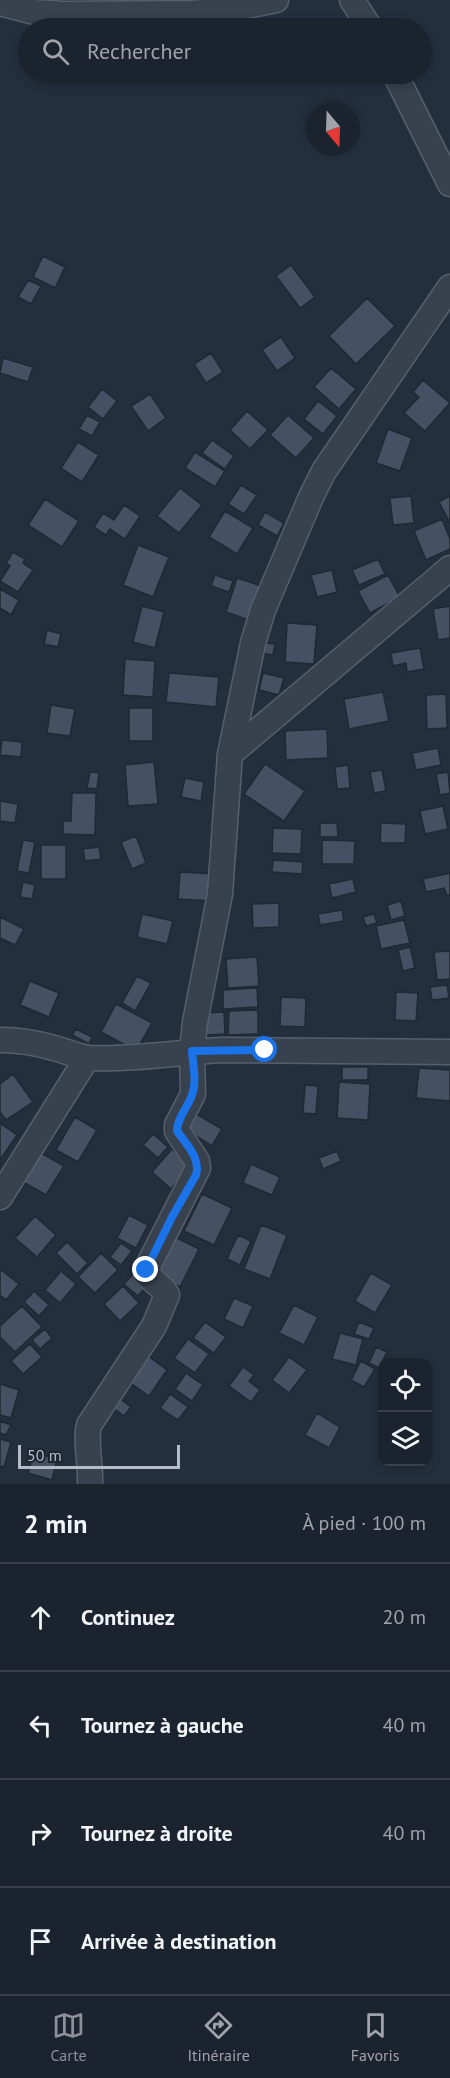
<!DOCTYPE html>
<html lang="fr">
<meta charset="utf-8">
<style>
body{margin:0;font-family:"PT Sans",sans-serif;background:#242b36;color:#f1f3f6}
.controls{position:absolute;right:18px;bottom:18px;display:grid;overflow:hidden;border-radius:12px;box-shadow:0 3px 9px #0003}
.controls button{width:54px;height:54px;display:grid;place-items:center;padding:0;border:0;border-bottom:2px solid #39404a;background:#1b232e;color:#f1f3f6;font:30px sans-serif}
.compass{position:absolute;left:306px;top:102px;width:54px;height:54px;border-radius:50%;background:#1b232e;box-shadow:0 3px 9px #0003;rotate:161deg}
.scale{position:absolute;left:18px;bottom:15px;width:162px;box-sizing:border-box;padding-left:6px;border:3px solid #b4bcc9;border-top:0;font-size:16px;line-height:21px;white-space:nowrap;color:#b4bcc9;-webkit-text-stroke:4px #1d2633;paint-order:stroke}
.stop{position:absolute;width:18px;height:18px;margin:-14px;border:4px solid #1a73e8;border-radius:50%;background:#fff}
.stop.end{background:#1a73e8;border-color:#fff;box-shadow:0 2px 6px #0008}
.list{margin:0;padding:0;list-style:none}
h2{display:flex;justify-content:space-between;align-items:center;height:78px;margin:0;padding:0 24px;font-size:26px}
h2 small{font-size:20px;font-weight:400;color:#a0a4aa}
.list li{display:grid;grid-template-columns:39px 1fr auto;gap:18px;align-items:center;box-sizing:border-box;height:108px;padding:0 24px;border-top:2px solid #39404a}
.list b{display:block;font-size:22px;white-space:nowrap}
.list em{font-size:20px;font-style:normal;color:#a0a4aa}
.icon{flex:none;width:33px;height:33px;fill:none;stroke:currentColor;stroke-width:2;stroke-linecap:round;stroke-linejoin:round}
.map{position:relative;flex:none;width:450px;height:1484px;overflow:hidden}
.search{position:absolute;background:#1b232e;box-shadow:0 3px 9px #0003;left:18px;right:18px;top:18px;height:66px;display:flex;align-items:center;gap:15px;box-sizing:border-box;padding:0 21px;border-radius:33px;color:#a0a4aa;font-size:22px}
.sheet{height:510px;background:#1b232e}
nav{display:flex;justify-content:space-around;align-items:center;box-sizing:border-box;height:84px;border-top:2px solid #39404a;background:#1b232e;font-size:16px;color:#a0a4aa}
nav a{display:grid;justify-items:center;gap:3px}
nav .on{color:#8c9099}
.map>svg:first-child{display:block}
.building{fill:#455162;stroke:#1f2835;stroke-width:1.5}
.lines{fill:none;stroke-linecap:round;stroke-linejoin:round}
.minor-casing{stroke:#565f6c;stroke-width:27}
.minor{stroke:#38414e;stroke-width:24}
.route{stroke:#1a73e8;stroke-width:8}
</style>
<div class="map">
<svg width="450" height="1484" viewBox="0 0 450 1484">
<rect width="100%" height="100%" fill="#242f3e"/>
<path class="building" d="M43,256L65,267L55,288L33,277Z
M291,265L315,297L300,308L276,276Z
M28,280L41,286L31,304L18,297Z
M367,298L395,326L356,364L329,336Z
M281,337L295,358L277,371L262,350Z
M211,353L223,372L206,383L194,364Z
M3,358L33,367L28,382L0,373Z
M331,368L356,389L339,409L314,387Z
M423,380L450,403L425,431L404,413L419,397L413,392Z
M102,389L117,401L103,419L88,407Z
M150,394L166,418L148,431L131,406Z
M318,401L337,416L323,434L304,419Z
M247,411L268,430L250,449L230,430Z
M87,415L100,422L92,436L79,429Z
M288,415L314,438L296,458L270,435Z
M388,429L412,438L400,471L376,463Z
M212,440L234,456L225,469L202,453Z
M78,442L99,455L82,482L61,468Z
M195,452L225,471L215,487L185,468Z
M241,485L257,495L244,514L228,504Z
M180,488L202,505L179,533L157,516Z
M411,496L414,523L393,525L390,498Z
M450,496V523L439,502Z
M45,499L79,521L62,547L28,525Z
M124,505L140,516L125,539L110,529L106,535L94,527L103,513L114,520Z
M225,511L253,528L237,554L209,537Z
M265,512L284,523L277,536L258,525Z
M442,519L450,539V549L426,560L414,531Z
M138,545L169,557L153,597L123,585Z
M13,552L25,559L23,563L33,570L18,592L0,581L10,566L6,563Z
M378,559L385,574L359,585L352,570Z
M332,570L337,592L317,597L311,575Z
M215,575L233,581L229,592L211,586Z
M388,575L400,597L370,613L358,591Z
M237,578L261,586L249,620L226,612Z
M0,589L19,600L11,615L0,608Z
M142,606L164,612L155,648L133,642Z
M450,606V638L438,640L433,609Z
M287,623L317,625L314,664L285,662Z
M47,630L61,634L58,647L44,644Z
M265,643L275,644L273,655L263,653Z
M420,648L424,669L407,672L406,663L393,666L391,653Z
M125,659L155,661L153,697L123,695Z
M169,673L219,677L216,707L166,702Z
M263,673L284,678L279,695L259,690Z
M383,692L389,721L349,729L344,699Z
M446,694L447,728L427,729L426,695Z
M51,705L75,709L70,736L47,733Z
M129,708H153V741H129Z
M327,729L328,758L286,760L285,731Z
M2,740L22,742L21,757L0,755Z
M438,748L441,765L416,770L412,753Z
M154,762L158,804L128,806L125,765Z
M265,764L305,791L284,821L244,794Z
M348,765L350,788L337,789L335,767Z
M382,770L386,791L374,793L370,772Z
M90,772L99,773L97,789L87,788Z
M448,772L450,793L440,795L436,774Z
M185,778L204,782L201,801L181,797Z
M72,793H96L95,835L63,834V821H71Z
M0,801L18,804L15,823L0,821Z
M443,806L448,829L425,834L420,811Z
M320,823H337L338,837H320Z
M381,823L406,824L405,843H380Z
M273,828L302,829L301,854L272,853Z
M136,836L146,863L132,869L121,842Z
M23,840L35,842L29,873L17,871Z
M322,840L355,841L354,864H322Z
M41,845H66V879H41Z
M99,847L101,859L85,861L83,849Z
M273,860L303,862L302,874L272,872Z
M180,872L214,874L212,901L178,899Z
M450,873V895L447,896L444,888L426,892L423,879Z
M353,879L356,892L332,898L329,884Z
M23,882L35,885L32,899L20,897Z
M401,901L405,916L391,920L387,905Z
M279,903V927L253,928L252,904Z
M342,910L344,921L320,925L318,914Z
M142,914L173,921L167,944L137,937Z
M374,914L377,923L366,926L363,917Z
M0,917L24,929L15,945L0,938Z
M404,920L410,943L381,949L376,926Z
M410,947L415,968L403,971L398,950Z
M450,951V979L437,980L434,952Z
M257,957L259,986L228,988L226,959Z
M137,976L151,983L135,1011L122,1003Z
M30,981L59,993L49,1017L20,1005Z
M447,985L449,998L432,1000L430,987Z
M257,988L258,1007L223,1009V990Z
M396,992L418,993L416,1021L395,1020Z
M281,997L306,998L305,1027L280,1026Z
M116,1004L152,1023L136,1051L101,1032Z
M258,1010V1034L228,1035L229,1011Z
M224,1012L225,1034L206,1035L205,1013Z
M76,1029L92,1037L89,1044L72,1035Z
M342,1067H368V1080H342Z
M419,1068L450,1070V1101L416,1098Z
M13,1074L33,1102L6,1120L0,1112V1084Z
M339,1082L370,1084L368,1120L337,1118Z
M305,1085L318,1086L316,1114L303,1113Z
M193,1112L222,1129L212,1146L183,1128Z
M75,1117L97,1130L78,1162L56,1150Z
M0,1123L17,1135L0,1160Z
M153,1134L168,1147L158,1158L143,1145Z
M172,1149L191,1166L171,1189L152,1172Z
M337,1151L341,1161L323,1169L319,1158Z
M41,1153L64,1166L46,1195L23,1182Z
M251,1164L280,1177L272,1195L243,1183Z
M202,1194L232,1208L214,1245L184,1231Z
M129,1215L148,1225L136,1248L117,1238Z
M35,1216L56,1235L37,1257L15,1238Z
M261,1225L287,1235L270,1279L244,1269Z
M171,1235L199,1249L180,1287L152,1273Z
M238,1235L251,1241L240,1265L227,1259Z
M67,1242L88,1263L77,1274L56,1253Z
M121,1243L132,1251L121,1265L110,1257Z
M101,1253L118,1270L95,1293L78,1277Z
M0,1269L19,1284L6,1300L0,1295Z
M61,1271L76,1284L60,1303L45,1290Z
M371,1273L392,1285L375,1313L355,1301Z
M133,1274L147,1286L138,1296L124,1284Z
M123,1286L139,1303L120,1321L104,1304Z
M34,1291L49,1305L39,1316L24,1302Z
M234,1298L253,1306L243,1328L224,1319Z
M294,1305L318,1317L304,1345L279,1333Z
M22,1306L42,1327L15,1352L0,1337V1326Z
M205,1322L226,1337L214,1353L193,1338Z
M359,1322L374,1328L369,1339L354,1334Z
M45,1329L52,1338L40,1349L32,1340Z
M340,1333L363,1339L356,1365L332,1359Z
M188,1339L209,1354L195,1373L174,1358Z
M30,1344L42,1357L23,1374L11,1361Z
M376,1347L387,1352L379,1368L369,1363Z
M148,1356L167,1370L149,1396L129,1382Z
M289,1357L307,1370L289,1393L272,1380Z
M361,1361L375,1369L364,1387L351,1380Z
M243,1367L254,1375L249,1381L260,1390L251,1402L229,1386Z
M186,1373L203,1385L192,1401L175,1389Z
M0,1384L19,1390L11,1418L0,1415Z
M170,1394L188,1407L178,1420L160,1408Z
M116,1396L131,1407L124,1416L109,1405Z
M317,1413L340,1427L329,1448L305,1435Z
M0,1421L11,1425L6,1435L0,1433Z
M0,1439L11,1442L4,1467L0,1466Z
M34,1452L57,1459L52,1480L28,1473Z"/>
<g class="lines">
<g class="minor-casing">
<path id="minor" d="M352,0L370,28
M0,3L34,12L63,14L192,13L226,10L276,0
M395,74L450,184
M230,754L450,568
M0,1040C18,1040 37,1043 54,1048C66,1051 78,1057 90,1058C134,1060 178,1052 223,1050L450,1052
M0,1197L87,1058
M90,1484C91,1466 85,1440 89,1425L154,1326L167,1295L164,1290L146,1274L147,1268L198,1168L197,1161L177,1131V1125L193,1094L192,1051L195,1022L220,894L230,754L253,643L263,610L311,497L324,471L450,287"/>
</g>
<use href="#minor" class="minor"/>
</g>
<g class="lines">
<path class="route" d="M146,1270L172,1217L196,1175C201,1158 186,1144 177,1131C177,1118 188,1107 192,1095C197,1082 193,1065 192,1051L265,1050"/>
</g>
</svg>
<div class="controls">
<button><svg class="icon" aria-label="locate" viewBox="0 0 24 24"><circle cx="12" cy="12" r="6"/><path d="M12 2v4M12 18v4M2 12h4M18 12h4"/></svg></button>
<button><svg class="icon" aria-label="layers" viewBox="0 0 24 24"><path d="M12 4l9 5-9 5-9-5zM3 14l9 5 9-5"/></svg></button>
</div>
<svg class="compass" viewBox="-18 -18 36 36"><path d="M0-13l5 13h-10z" fill="#e53935"/><path d="M0 13l5-13h-10z" fill="#a0a4aa"/></svg>
<div class="scale">50 m</div>
<div class="stop" style="left:265px;top:1050px"></div>
<div class="stop end" style="left:146px;top:1270px"></div>
<div class="search"><svg class="icon" aria-label="search" viewBox="0 0 24 24"><circle cx="10" cy="10" r="6"/><path d="M15 15l6 6"/></svg>Rechercher</div>
</div>
<section class="sheet">
<h2>2 min<small>À pied · 100 m</small></h2>
<ul class="list">
<li><svg class="icon" aria-label="ahead" viewBox="0 0 24 24"><path d="M12 20V5M6 11l6-6 6 6"/></svg><div><b>Continuez</b></div><em>20 m</em></li>
<li><svg class="icon" aria-label="left" viewBox="0 0 24 24"><path d="M17 20v-9H6M10 6l-5 5 5 5"/></svg><div><b>Tournez à gauche</b></div><em>40 m</em></li>
<li><svg class="icon" aria-label="right" viewBox="0 0 24 24"><path d="M7 20v-9h11M14 6l5 5-5 5"/></svg><div><b>Tournez à droite</b></div><em>40 m</em></li>
<li><svg class="icon" aria-label="arrive" viewBox="0 0 24 24"><path d="M6 21V4h12l-3 4 3 4H6"/></svg><div><b>Arrivée à destination</b></div></li>
</ul>
</section>
<nav>
<a class="on"><svg class="icon" aria-label="map" viewBox="0 0 24 24"><path d="M3 6l6-2 6 2 6-2v14l-6 2-6-2-6 2zM9 4v14M15 6v14"/></svg>Carte</a>
<a><svg class="icon" aria-label="directions" viewBox="0 0 24 24"><path d="M12 3l9 9-9 9-9-9zM9 14v-3h6M13 9l2 2-2 2"/></svg>Itinéraire</a>
<a><svg class="icon" aria-label="saved" viewBox="0 0 24 24"><path d="M7 4h10v16l-5-4-5 4z"/></svg>Favoris</a>
</nav>
